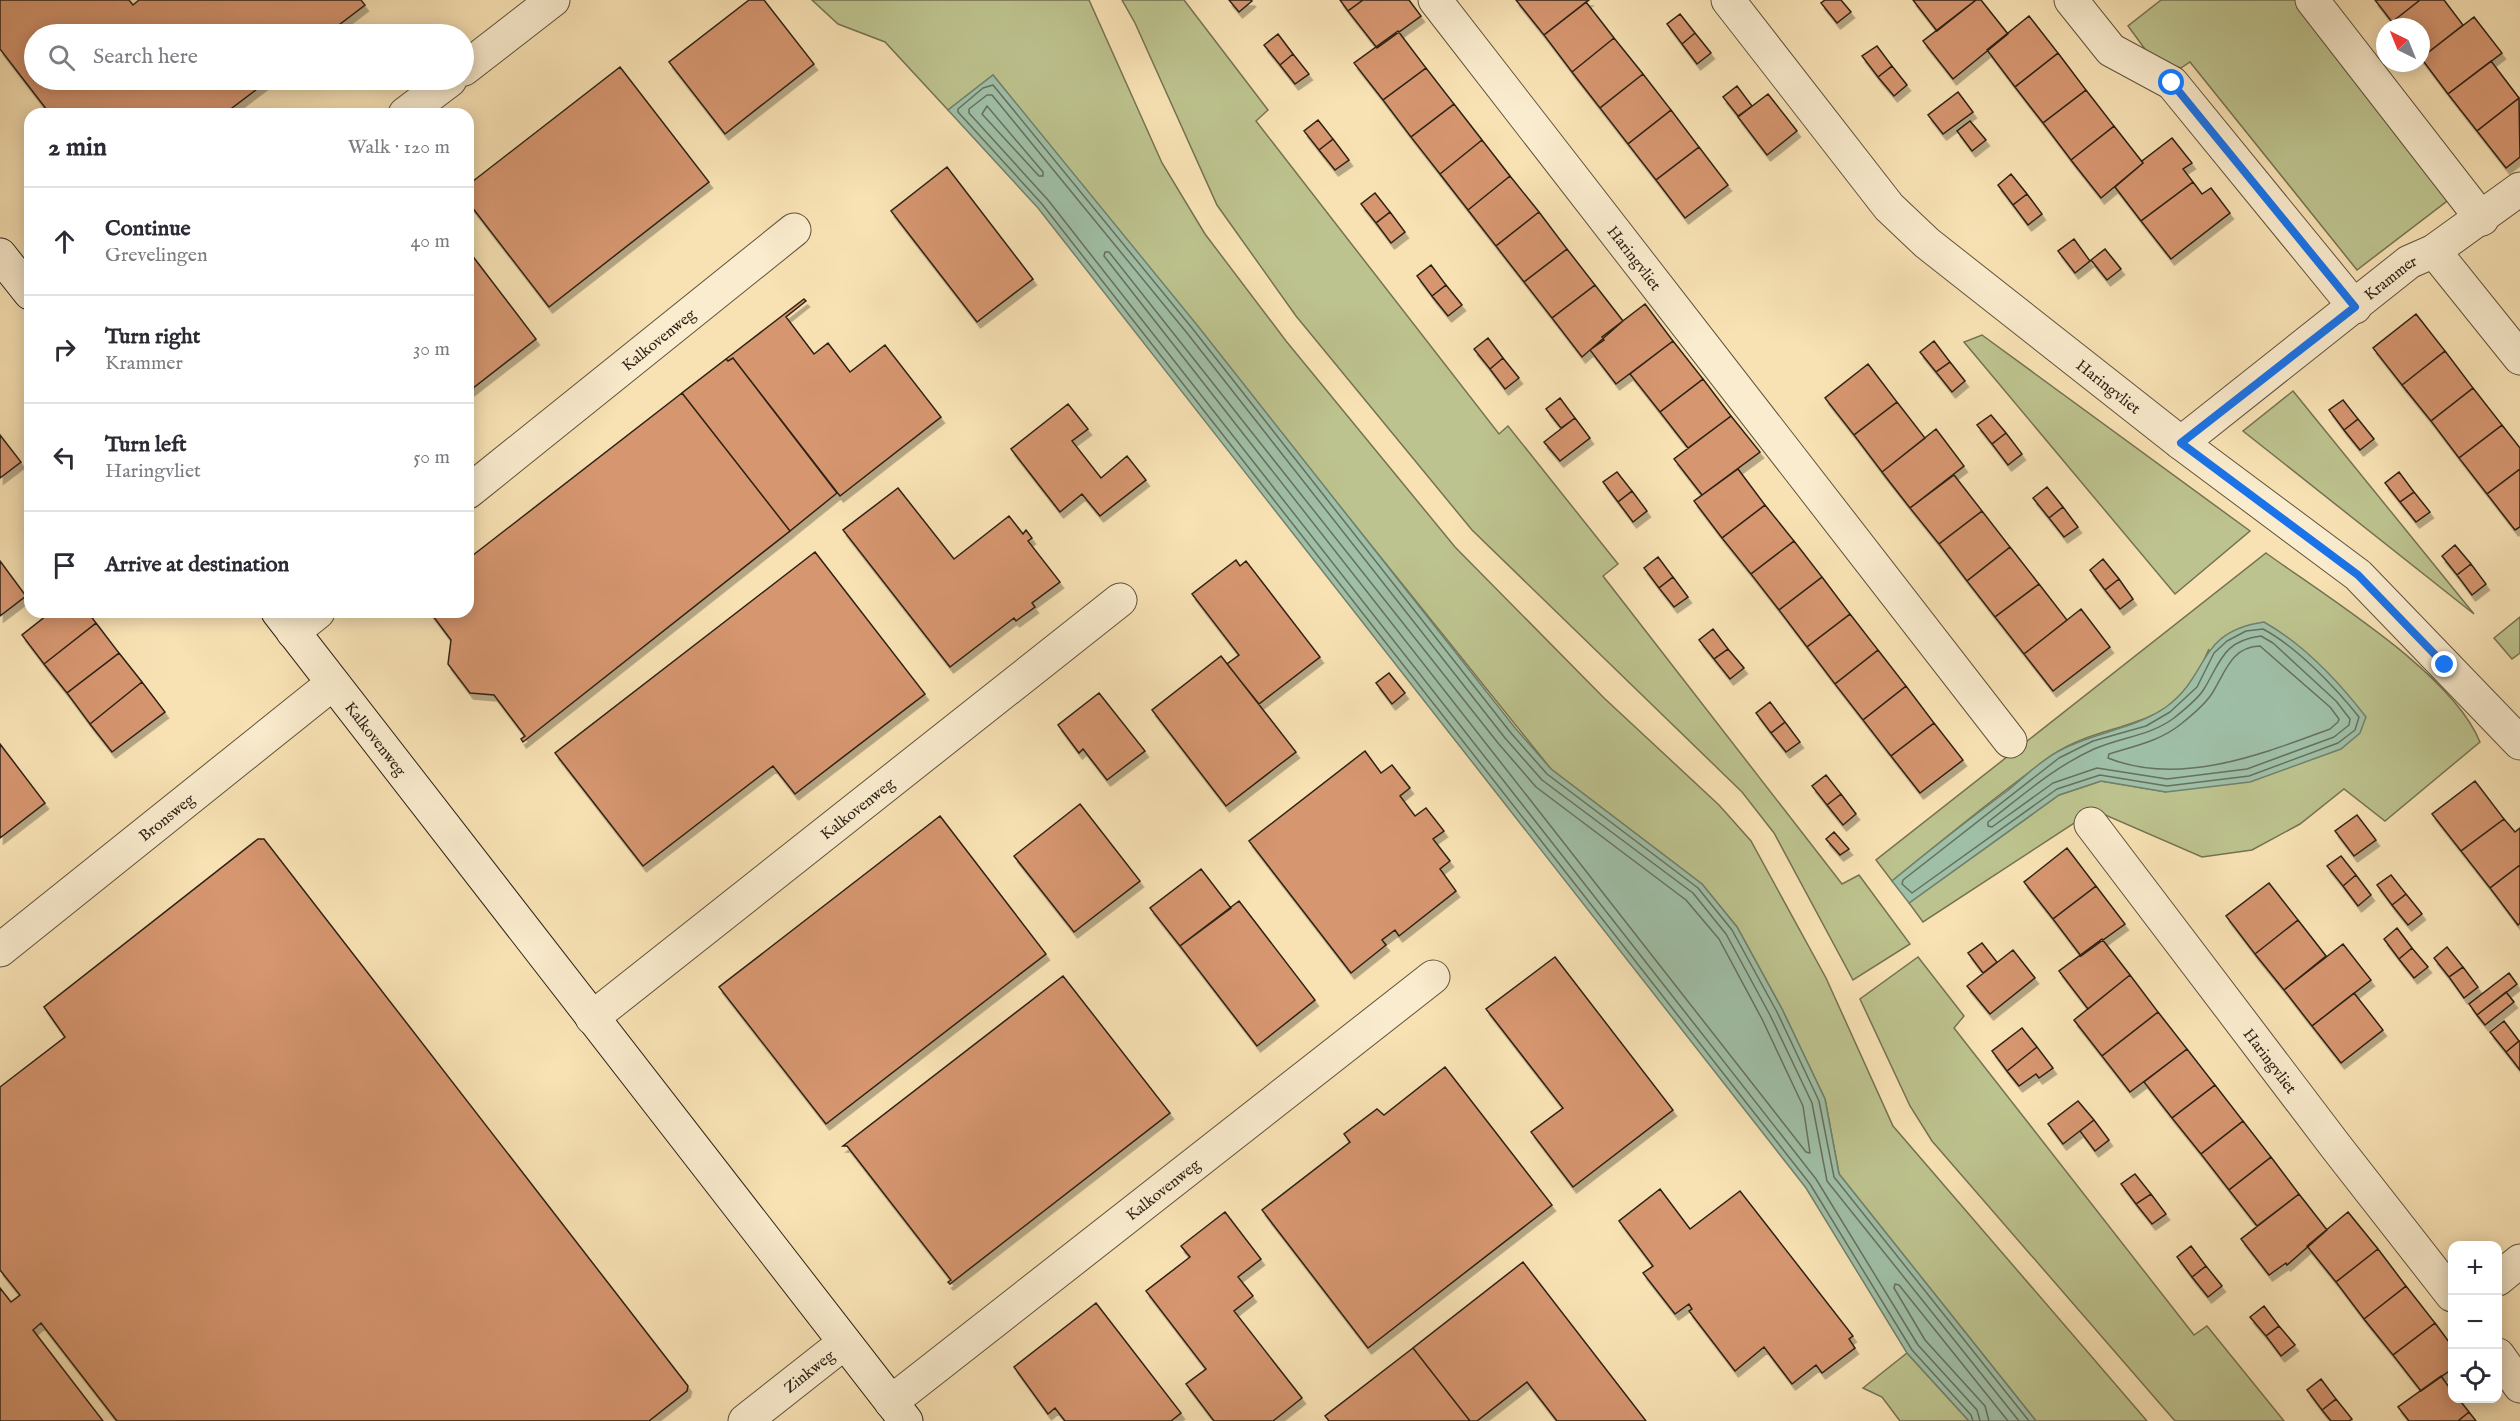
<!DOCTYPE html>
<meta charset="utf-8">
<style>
body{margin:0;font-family:"IM FELL English",serif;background:#f2f2f3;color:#2b2b33}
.controls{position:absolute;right:18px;bottom:18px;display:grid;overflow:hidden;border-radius:12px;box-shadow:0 3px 15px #0003}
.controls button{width:54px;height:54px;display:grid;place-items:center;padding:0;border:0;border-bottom:2px solid #e1e1e2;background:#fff;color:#2b2b33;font:30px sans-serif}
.compass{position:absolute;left:2376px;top:18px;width:54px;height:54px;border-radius:50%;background:#fff;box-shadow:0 3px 15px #0003;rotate:317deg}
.stop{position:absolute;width:18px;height:18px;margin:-14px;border:4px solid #1a73e8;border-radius:50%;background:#fff}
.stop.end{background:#1a73e8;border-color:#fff;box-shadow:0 2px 6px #0008}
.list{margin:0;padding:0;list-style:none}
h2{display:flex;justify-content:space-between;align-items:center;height:78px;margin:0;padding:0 24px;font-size:26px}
h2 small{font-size:20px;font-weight:400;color:#7c7c81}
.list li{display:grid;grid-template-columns:39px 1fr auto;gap:18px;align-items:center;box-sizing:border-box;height:108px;padding:0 24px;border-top:2px solid #e1e1e2}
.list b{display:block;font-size:22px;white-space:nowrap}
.list p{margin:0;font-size:20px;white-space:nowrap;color:#7c7c81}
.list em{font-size:20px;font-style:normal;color:#7c7c81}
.icon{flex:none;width:33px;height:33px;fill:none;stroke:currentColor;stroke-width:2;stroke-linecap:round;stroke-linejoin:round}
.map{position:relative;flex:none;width:2520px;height:1421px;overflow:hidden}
.search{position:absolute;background:#fff;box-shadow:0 3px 15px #0003;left:24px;top:24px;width:450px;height:66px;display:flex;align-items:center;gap:15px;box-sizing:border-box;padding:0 21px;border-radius:33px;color:#7c7c81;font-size:22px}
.panel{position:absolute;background:#fff;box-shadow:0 3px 15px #0003;left:24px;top:108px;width:450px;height:510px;border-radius:18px}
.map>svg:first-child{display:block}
.green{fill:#bdc38e;stroke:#757252;stroke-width:1.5}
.water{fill:#9fbfa7;stroke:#71806d;stroke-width:1.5}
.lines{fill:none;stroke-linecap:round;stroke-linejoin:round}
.shore{stroke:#66705e;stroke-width:1.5}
.building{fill:#d6966f;stroke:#2d2215;stroke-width:1.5;filter:url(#shadow)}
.street-casing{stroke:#60523d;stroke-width:35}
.secondary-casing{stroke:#2d2215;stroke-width:35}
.street{stroke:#faecce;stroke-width:33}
.secondary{stroke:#faecce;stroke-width:33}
.route{stroke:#1a73e8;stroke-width:8}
.labels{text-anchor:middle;stroke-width:4.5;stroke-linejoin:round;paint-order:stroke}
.street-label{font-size:16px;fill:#2d2215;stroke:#faecce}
</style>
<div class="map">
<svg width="2520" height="1421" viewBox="0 0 2520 1421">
<defs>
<filter id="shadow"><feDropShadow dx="3.5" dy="6" stdDeviation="0" flood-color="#0004"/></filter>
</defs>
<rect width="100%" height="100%" fill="#f8e2b4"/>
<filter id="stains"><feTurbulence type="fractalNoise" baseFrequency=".00333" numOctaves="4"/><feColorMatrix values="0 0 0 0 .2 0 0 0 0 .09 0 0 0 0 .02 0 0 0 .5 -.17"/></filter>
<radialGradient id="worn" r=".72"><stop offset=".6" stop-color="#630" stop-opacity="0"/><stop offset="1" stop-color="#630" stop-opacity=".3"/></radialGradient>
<path class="green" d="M812,0H1089L1162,163L1205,234L1286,341L1455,547L1604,698L1719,805L1751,841L1826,978L1893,1126L2147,1421H2036L1839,1174L1825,1099L1782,1009L1737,927L1702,884L1551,769L993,75L948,110L885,42L838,24Z
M1122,0H1184L1268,110L1256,121L1499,434L1508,426L1618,564L1603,576L1842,884L1859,875L1910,944L1853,980L1774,833L1742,792L1472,530L1296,316L1217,205L1135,23Z
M2161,0H2296L2451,198L2357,270L2190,62L2181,68L2153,60L2128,26Z
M1982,335L2250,531L2175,594L1964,342Z
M2293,391L2474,614L2243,431Z
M2266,553C2328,598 2452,673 2480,742L2385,821L2344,789L2300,824L2252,850L2202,857L2094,810L1923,922L1909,903L2059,795L2101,781L2166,792L2209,649C2204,660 2199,672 2193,682C2160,730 2097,724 2054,754C1998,794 1945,838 1892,881L1876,860Z
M2520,617V653L2512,659L2494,638Z
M1918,957L1964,1016L1954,1028L2194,1335L2207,1326L2284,1421H2175L1932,1141L1910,1106L1860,999Z
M1907,1353L1969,1421H1900L1882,1397L1863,1388Z"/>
<path class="water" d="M993,75L1197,325L1516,729L1551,769L1702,884L1737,927L1782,1009L1825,1099L1839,1174L2036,1421H1969L1907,1353L1806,1188L1038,208L948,110Z
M2264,622C2303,644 2339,682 2366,717L2360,733L2341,749L2250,782L2166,792L2101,781L2059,795L1909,903L1892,881C1930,850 1968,820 2007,791C2023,778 2039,762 2057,752C2092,732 2134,730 2166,707C2211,674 2196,632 2264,622Z"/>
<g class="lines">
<path class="shore" d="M987,106L1043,172V176H1039L982,114Z
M1105,252H1109L1498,743L1536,787L1686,900L1719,939L1762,1019L1803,1106L1810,1153L1806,1152L1104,256Z
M2263,629C2297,647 2335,687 2359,717L2355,730L2338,743L2249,776L2167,786L2100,775L2057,789L1912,893L1902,884L1903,880L2059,758L2093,741L2146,726L2170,712L2197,687L2214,653L2227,641L2246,631Z
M2261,636L2273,643L2336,701L2350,719L2349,725L2334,737L2247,769L2167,779L2097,768L2053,783L1992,827L1988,826V822C2022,796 2054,767 2094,749C2121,737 2150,736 2174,718C2184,710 2198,699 2204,689C2221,661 2223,641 2261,636Z
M2260,646L2330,707L2339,719L2338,722L2330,729C2262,754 2180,787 2108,758L2109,754C2135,746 2160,741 2181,724C2191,716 2204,705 2211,695C2225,674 2230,647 2260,646Z
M1973,1421L1971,1415L1912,1350L1810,1184L1042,204L958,112V109L983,88L993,85L1192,328L1511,733L1547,774L1698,888L1732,930L1777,1012L1819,1101L1834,1177L2029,1421
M1980,1421L1977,1410L1918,1345L1816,1179L1048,200L969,113V109L987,95H992L1187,333L1505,738L1542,780L1693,893L1726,934L1770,1015L1812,1103L1827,1181L2019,1421
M1989,1421L1985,1406L1925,1340L1894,1288L1895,1284L1899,1285L2008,1421"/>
</g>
<path class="building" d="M0,0H129L133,5L139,0H361L365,5L327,34H34V80H269L224,114H68L64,109L57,114H50L0,49Z
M749,0H764L814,64L725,134L669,62Z
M1229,0H1251L1252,1L1239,12Z
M1340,0H1363L1348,11Z
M1363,0H1409L1421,16L1377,48L1348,11Z
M1516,0H1589L1544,35Z
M1825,0H1841L1851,12L1837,23L1821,3Z
M1913,0H1976L1937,31Z
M1976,0H1981L2008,34L1953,79L1923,41Z
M2375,0H2420L2392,22Z
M2420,0H2444L2463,25L2421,58V27H2396L2392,22Z
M1586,2L1614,38L1572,72L1544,35Z
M1680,14L1695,33L1682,44L1667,24Z
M2029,16L2058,53L2015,87L1987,50Z
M2474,17L2502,53L2448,94L2421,58Z
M1398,31L1426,68L1383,100L1354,63Z
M1695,33L1711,53L1697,64L1682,44Z
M1278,34L1293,54L1280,65L1264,45Z
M1614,38L1643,74L1600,108L1572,72Z
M1877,46L1892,66L1878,77L1862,56Z
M2058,53L2086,90L2043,123L2015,87Z
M1293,54L1309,74L1295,84L1280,65Z
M2491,61L2519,98L2477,131L2448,94Z
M1892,66L1907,85L1894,96L1878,77Z
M620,67L709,182L549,307L468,202V185Z
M1426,68L1454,104L1411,137L1383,100Z
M1643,74L1671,110L1628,144L1600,108Z
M1737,86L1752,106L1738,116L1723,97Z
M2086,90L2114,126L2071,160L2043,123Z
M1958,92L1973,112L1943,134L1928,115Z
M1768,94L1797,131L1767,155L1738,117Z
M2519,98L2520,157L2506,168L2477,131Z
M1454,104L1482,140L1440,174L1411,137Z
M1671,110L1699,147L1656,180L1628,144Z
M1318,120L1333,139L1319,150L1304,131Z
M1970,121L1986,140L1972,151L1957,131Z
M2114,126L2143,163L2101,198L2071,160Z
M2172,138L2192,163L2183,169L2193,182L2141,221L2115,187L2143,163L2142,161Z
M1333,139L1349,160L1335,170L1319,150Z
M1482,140L1510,176L1468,210L1440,174Z
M1699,147L1728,185L1685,218L1656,180Z
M947,167L1033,279L977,322L891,211Z
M2011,174L2027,194L2013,205L1998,185Z
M1510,176L1539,212L1496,246L1468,210Z
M2193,182L2202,194L2211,188L2230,213L2171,259L2141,221Z
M1375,193L1390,212L1376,223L1361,204Z
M2027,194L2042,214L2028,225L2013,205Z
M1390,212L1405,232L1391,243L1376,223Z
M1539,212L1567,249L1524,282L1496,246Z
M2074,239L2090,261L2075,273L2058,251Z
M1567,249L1595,285L1552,318L1524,282Z
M2105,249L2121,269L2107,280L2091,260Z
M468,250L536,339L468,392Z
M1431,265L1446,285L1432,296L1417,276Z
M1446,285L1462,305L1448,316L1432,296Z
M1595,285L1623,321L1582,357L1552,318Z
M804,299L806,301L786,317L814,354L828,343L850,372L885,345L941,417L840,496L733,358L728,361L726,359Z
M1645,304L1673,341L1616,384L1590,350L1604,340L1602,337Z
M2416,314L2445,351L2402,385L2373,348Z
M1488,338L1503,358L1490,369L1474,349Z
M1673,341L1703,379L1660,412L1630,374Z
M1934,341L1950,362L1936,372L1920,352Z
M2445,351L2473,388L2431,421L2402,385Z
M733,358L837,493L790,531L682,393L726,359L728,361Z
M1503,358L1519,378L1505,389L1490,369Z
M1950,362L1965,381L1952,392L1936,372Z
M1868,364L1897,402L1854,435L1825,398Z
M1703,379L1731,416L1688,448L1660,412Z
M2473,388L2502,425L2459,458L2431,421Z
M682,393L790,531L523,742L521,739L525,736L494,695L470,693L448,664L451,640L430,612H468V559Z
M1560,398L1575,418L1561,428L1546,409Z
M2343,400L2358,419L2344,430L2329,410Z
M1897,402L1925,438L1882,472L1854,435Z
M1068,404L1088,429L1072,441L1101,478L1127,456L1146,480L1100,516L1082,494L1060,512L1011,449Z
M1991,415L2006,433L1992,444L1977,425Z
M1731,416L1760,452L1702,495L1674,459Z
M1575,418L1590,438L1560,461L1544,442Z
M2358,419L2374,439L2360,450L2344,430Z
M2502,425L2520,448V469L2487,494L2459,458Z
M1936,429L1964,466L1910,508L1882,472Z
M2006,433L2022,454L2008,465L1992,444Z
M0,435L21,462L0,478Z
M1738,469L1765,505L1722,538L1694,501Z
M2520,469V527L2515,530L2487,494Z
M1617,472L1632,491L1618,502L1603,482Z
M2399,472L2414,492L2400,502L2385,483Z
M1954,475L1982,511L1939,544L1910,508Z
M2047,487L2063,507L2049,518L2033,498Z
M898,488L954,559L1009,516L1023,534L1026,530L1032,538L1028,541L1060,582L1032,603L1035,607L1016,621L1014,618L950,667L843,530Z
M1632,491L1647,511L1633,522L1618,502Z
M2414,492L2430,512L2416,522L2400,502Z
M1765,505L1794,541L1751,574L1722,538Z
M2063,507L2078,527L2064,537L2049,518Z
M1982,511L2010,547L1967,581L1939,544Z
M1794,541L1822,577L1779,610L1751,574Z
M2455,545L2471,564L2457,575L2442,556Z
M2010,547L2039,584L1995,617L1967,581Z
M815,552L925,694L795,794L773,766L643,866L555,753Z
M1658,557L1673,577L1659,588L1644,568Z
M2103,559L2119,579L2105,590L2090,570Z
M1236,560L1240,566L1246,561L1320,657L1259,704L1227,664L1239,655L1192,594Z
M0,561L26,596L0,616Z
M2471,564L2486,584L2472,595L2457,575Z
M1673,577L1688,597L1674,607L1659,588Z
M1822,577L1850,614L1807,647L1779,610Z
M2119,579L2133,599L2120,609L2105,590Z
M2039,584L2067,620L2024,654L1995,617Z
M2081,609L2110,647L2053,691L2024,654Z
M51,612H88L96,623L44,664L22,635Z
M1850,614L1878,650L1835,684L1807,647Z
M96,623L119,653L67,693L44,664Z
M1713,629L1728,649L1714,659L1699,640Z
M1728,649L1744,668L1730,679L1714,659Z
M1878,650L1906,686L1863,720L1835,684Z
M119,653L142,682L90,724L67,693Z
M1221,656L1296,752L1226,806L1152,710Z
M1389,673L1405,693L1392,704L1376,683Z
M142,682L165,712L112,752L90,724Z
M1906,686L1934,723L1891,756L1863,720Z
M1099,693L1145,751L1107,780L1083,749L1079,753L1058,725Z
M1770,702L1785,722L1771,733L1756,713Z
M1785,722L1800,742L1786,752L1771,733Z
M1934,723L1963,760L1920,793L1891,756Z
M0,744L45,803L0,838Z
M1365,751L1381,773L1392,765L1410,788L1400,796L1415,816L1426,808L1444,831L1433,839L1450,861L1440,869L1456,891L1399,936L1395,930L1382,940L1386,945L1351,973L1249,841Z
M1826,775L1841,794L1827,805L1812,786Z
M2475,781L2504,819L2461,851L2432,814Z
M1841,794L1856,814L1843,825L1827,805Z
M1080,804L1140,881L1074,932L1014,856Z
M2357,815L2376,840L2354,856L2335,831Z
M940,816L1046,954L826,1124L719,987Z
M2504,819L2515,832L2520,828V865L2490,888L2461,851Z
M1834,832L1849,849L1840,855L1826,839Z
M258,839H264L688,1386L687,1391L649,1421H117L41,1323L33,1330L103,1421H0V1288L11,1302L20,1295L0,1270V1087L65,1037L44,1007Z
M2067,848L2096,886L2053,919L2024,882Z
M2341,856L2356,875L2343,886L2327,866Z
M2520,865V923L2518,925L2490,888Z
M1201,869L1231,908L1180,946L1150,908Z
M2356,875L2371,895L2358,906L2343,886Z
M2391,875L2406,894L2392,905L2377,885Z
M2269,883L2298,920L2255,954L2226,916Z
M2096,886L2125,924L2081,956L2053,919Z
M2406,894L2422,914L2408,925L2392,905Z
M1239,901L1315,1000L1257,1046L1180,946Z
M2298,920L2326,956L2284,990L2255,954Z
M2397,928L2412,948L2399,959L2384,939Z
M2102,939L2130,975L2088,1009L2059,971Z
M1982,943L1997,962L1983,973L1968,953Z
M2343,944L2371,980L2312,1026L2284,990Z
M2447,947L2463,967L2449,977L2434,958Z
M2412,948L2428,967L2414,978L2399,959Z
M2013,950L2035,978L1990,1014L1967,986Z
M1555,957L1673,1110L1573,1187L1531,1132L1563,1108L1486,1009Z
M2463,967L2478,987L2464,998L2449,977Z
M2509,973L2517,984L2477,1015L2469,1004Z
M2130,975L2158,1012L2102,1056L2074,1020Z
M1063,976L1170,1113L950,1284L948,1282L951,1280L847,1146H843Z
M2506,992L2514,1002L2485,1025L2477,1015Z
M2354,993L2383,1030L2341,1063L2312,1026Z
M2158,1012L2187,1049L2130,1092L2102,1056Z
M2504,1021L2519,1041L2506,1052L2490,1032Z
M2022,1028L2037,1047L2007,1071L1992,1051Z
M2519,1041H2520V1070L2506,1052Z
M2037,1047L2053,1068L2039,1078L2036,1074L2019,1086L2007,1071Z
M2187,1049L2215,1085L2172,1118L2144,1082Z
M1445,1067L1552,1205L1368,1348L1262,1210L1350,1142L1344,1134L1377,1109L1384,1115Z
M2215,1085L2243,1121L2201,1154L2172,1118Z
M2078,1101L2094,1120L2063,1144L2048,1124Z
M2094,1120L2109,1140L2095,1151L2080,1131Z
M2243,1121L2271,1157L2229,1190L2201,1154Z
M2271,1157L2299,1194L2257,1226L2229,1190Z
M2135,1174L2151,1194L2136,1204L2121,1184Z
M1660,1189L1690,1229L1740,1191L1853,1336L1849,1339L1855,1348L1822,1373L1816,1365L1792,1384L1764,1347L1735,1371L1689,1311L1692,1309L1689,1304L1675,1314L1643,1273L1653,1266L1619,1221Z
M2151,1194L2166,1214L2152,1224L2136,1204Z
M2299,1194L2327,1230L2287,1265L2286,1263L2269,1275L2241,1239Z
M1225,1212L1261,1259L1238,1277L1253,1296L1234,1311L1302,1398L1273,1421H1214L1186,1384L1206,1369L1146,1291L1190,1257L1181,1246Z
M2348,1212L2378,1249L2336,1282L2307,1246Z
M2191,1246L2206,1266L2192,1277L2177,1257Z
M2378,1249L2406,1286L2364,1319L2336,1282Z
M1523,1262L1646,1421H1557L1527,1382L1477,1421H1470L1413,1348Z
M2206,1266L2222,1286L2208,1297L2192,1277Z
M2406,1286L2435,1323L2393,1355L2364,1319Z
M1096,1303L1181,1413L1171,1421H1065L1055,1408L1048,1414L1014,1367Z
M2264,1306L2279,1326L2266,1336L2250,1317Z
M2435,1323L2452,1346V1369L2421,1391L2393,1355Z
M2279,1326L2295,1345L2281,1356L2266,1336Z
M1413,1348L1470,1421H1329L1325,1416Z
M2441,1376L2452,1391V1398H2458L2469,1412L2458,1421H2409L2398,1407Z
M2321,1379L2336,1399L2322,1410L2307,1390Z
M2336,1399L2352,1419L2349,1421H2331L2322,1410Z
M2469,1412L2476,1421H2458Z"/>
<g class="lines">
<g class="street-casing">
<g id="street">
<path id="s1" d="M1435,0L2010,741"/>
<path id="s2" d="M1728,0L1889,207L1927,243L2181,443L2358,575L2520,743"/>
<path d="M2071,0L2111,50L2172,83L2355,307"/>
<path d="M2312,0L2482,219"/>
<path d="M464,69L553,0"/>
<path d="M405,114L450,80"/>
<path d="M2434,251L2520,358"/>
<path id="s3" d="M2181,443L2409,262L2434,251L2520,189"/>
<path id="s4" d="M468,492L794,230"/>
<path d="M293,632L318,612"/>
<path id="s5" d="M2091,824L2337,1148L2452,1295"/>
<path id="s6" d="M0,950L332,684"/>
<path id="s7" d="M592,1018L1120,600"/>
<path d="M2498,1279L2520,1261"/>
<path d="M2498,1355L2520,1386"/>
<path id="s8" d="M891,1402L1433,977"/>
<path id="s9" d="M745,1421L844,1343"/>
</g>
</g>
<g class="secondary-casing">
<g id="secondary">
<path d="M0,255L30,293"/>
<path id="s10" d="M278,612L906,1421"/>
</g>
</g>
<use href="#street" class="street"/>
<use href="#secondary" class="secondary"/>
</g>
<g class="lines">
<path class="route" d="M2172,83L2355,307L2181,443L2358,575L2445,665"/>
</g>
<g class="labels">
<g class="street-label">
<text dy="6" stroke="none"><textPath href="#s1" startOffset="326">Haringvliet</textPath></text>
<text dy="6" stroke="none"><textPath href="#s3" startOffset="267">Krammer</textPath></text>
<text dy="6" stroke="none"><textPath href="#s4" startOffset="244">Kalkovenweg</textPath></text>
<text dy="6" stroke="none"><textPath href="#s2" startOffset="546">Haringvliet</textPath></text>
<text dy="6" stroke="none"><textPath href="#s10" startOffset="160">Kalkovenweg</textPath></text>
<text dy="6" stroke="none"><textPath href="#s7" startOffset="338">Kalkovenweg</textPath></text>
<text dy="6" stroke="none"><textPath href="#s6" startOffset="213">Bronsweg</textPath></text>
<text dy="6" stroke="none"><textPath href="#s5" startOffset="297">Haringvliet</textPath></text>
<text dy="6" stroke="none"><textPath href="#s8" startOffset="345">Kalkovenweg</textPath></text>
<text dy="6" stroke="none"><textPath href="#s9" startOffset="81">Zinkweg</textPath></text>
</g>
</g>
<rect width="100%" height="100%" filter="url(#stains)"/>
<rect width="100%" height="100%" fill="url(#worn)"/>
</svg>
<div class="controls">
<button>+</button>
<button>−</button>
<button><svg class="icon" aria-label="locate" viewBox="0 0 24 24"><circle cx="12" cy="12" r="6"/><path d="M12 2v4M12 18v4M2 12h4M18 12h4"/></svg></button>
</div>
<svg class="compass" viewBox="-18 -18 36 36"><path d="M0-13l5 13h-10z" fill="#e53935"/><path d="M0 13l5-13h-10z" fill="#7c7c81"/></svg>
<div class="stop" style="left:2172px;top:83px"></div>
<div class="stop end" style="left:2445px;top:665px"></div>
<div class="search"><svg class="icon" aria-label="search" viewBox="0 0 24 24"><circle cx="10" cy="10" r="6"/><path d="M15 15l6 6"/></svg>Search here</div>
<section class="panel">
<h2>2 min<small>Walk · 120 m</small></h2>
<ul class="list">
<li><svg class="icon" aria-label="ahead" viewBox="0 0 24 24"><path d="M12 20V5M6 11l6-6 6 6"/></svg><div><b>Continue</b><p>Grevelingen</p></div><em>40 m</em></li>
<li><svg class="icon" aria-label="right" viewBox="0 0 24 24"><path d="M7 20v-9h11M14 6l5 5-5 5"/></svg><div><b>Turn right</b><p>Krammer</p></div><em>30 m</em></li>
<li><svg class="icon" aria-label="left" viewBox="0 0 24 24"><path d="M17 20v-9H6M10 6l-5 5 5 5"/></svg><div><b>Turn left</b><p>Haringvliet</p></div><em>50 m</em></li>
<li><svg class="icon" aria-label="arrive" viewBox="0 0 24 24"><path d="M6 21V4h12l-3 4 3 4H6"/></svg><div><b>Arrive at destination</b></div></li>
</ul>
</section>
</div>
